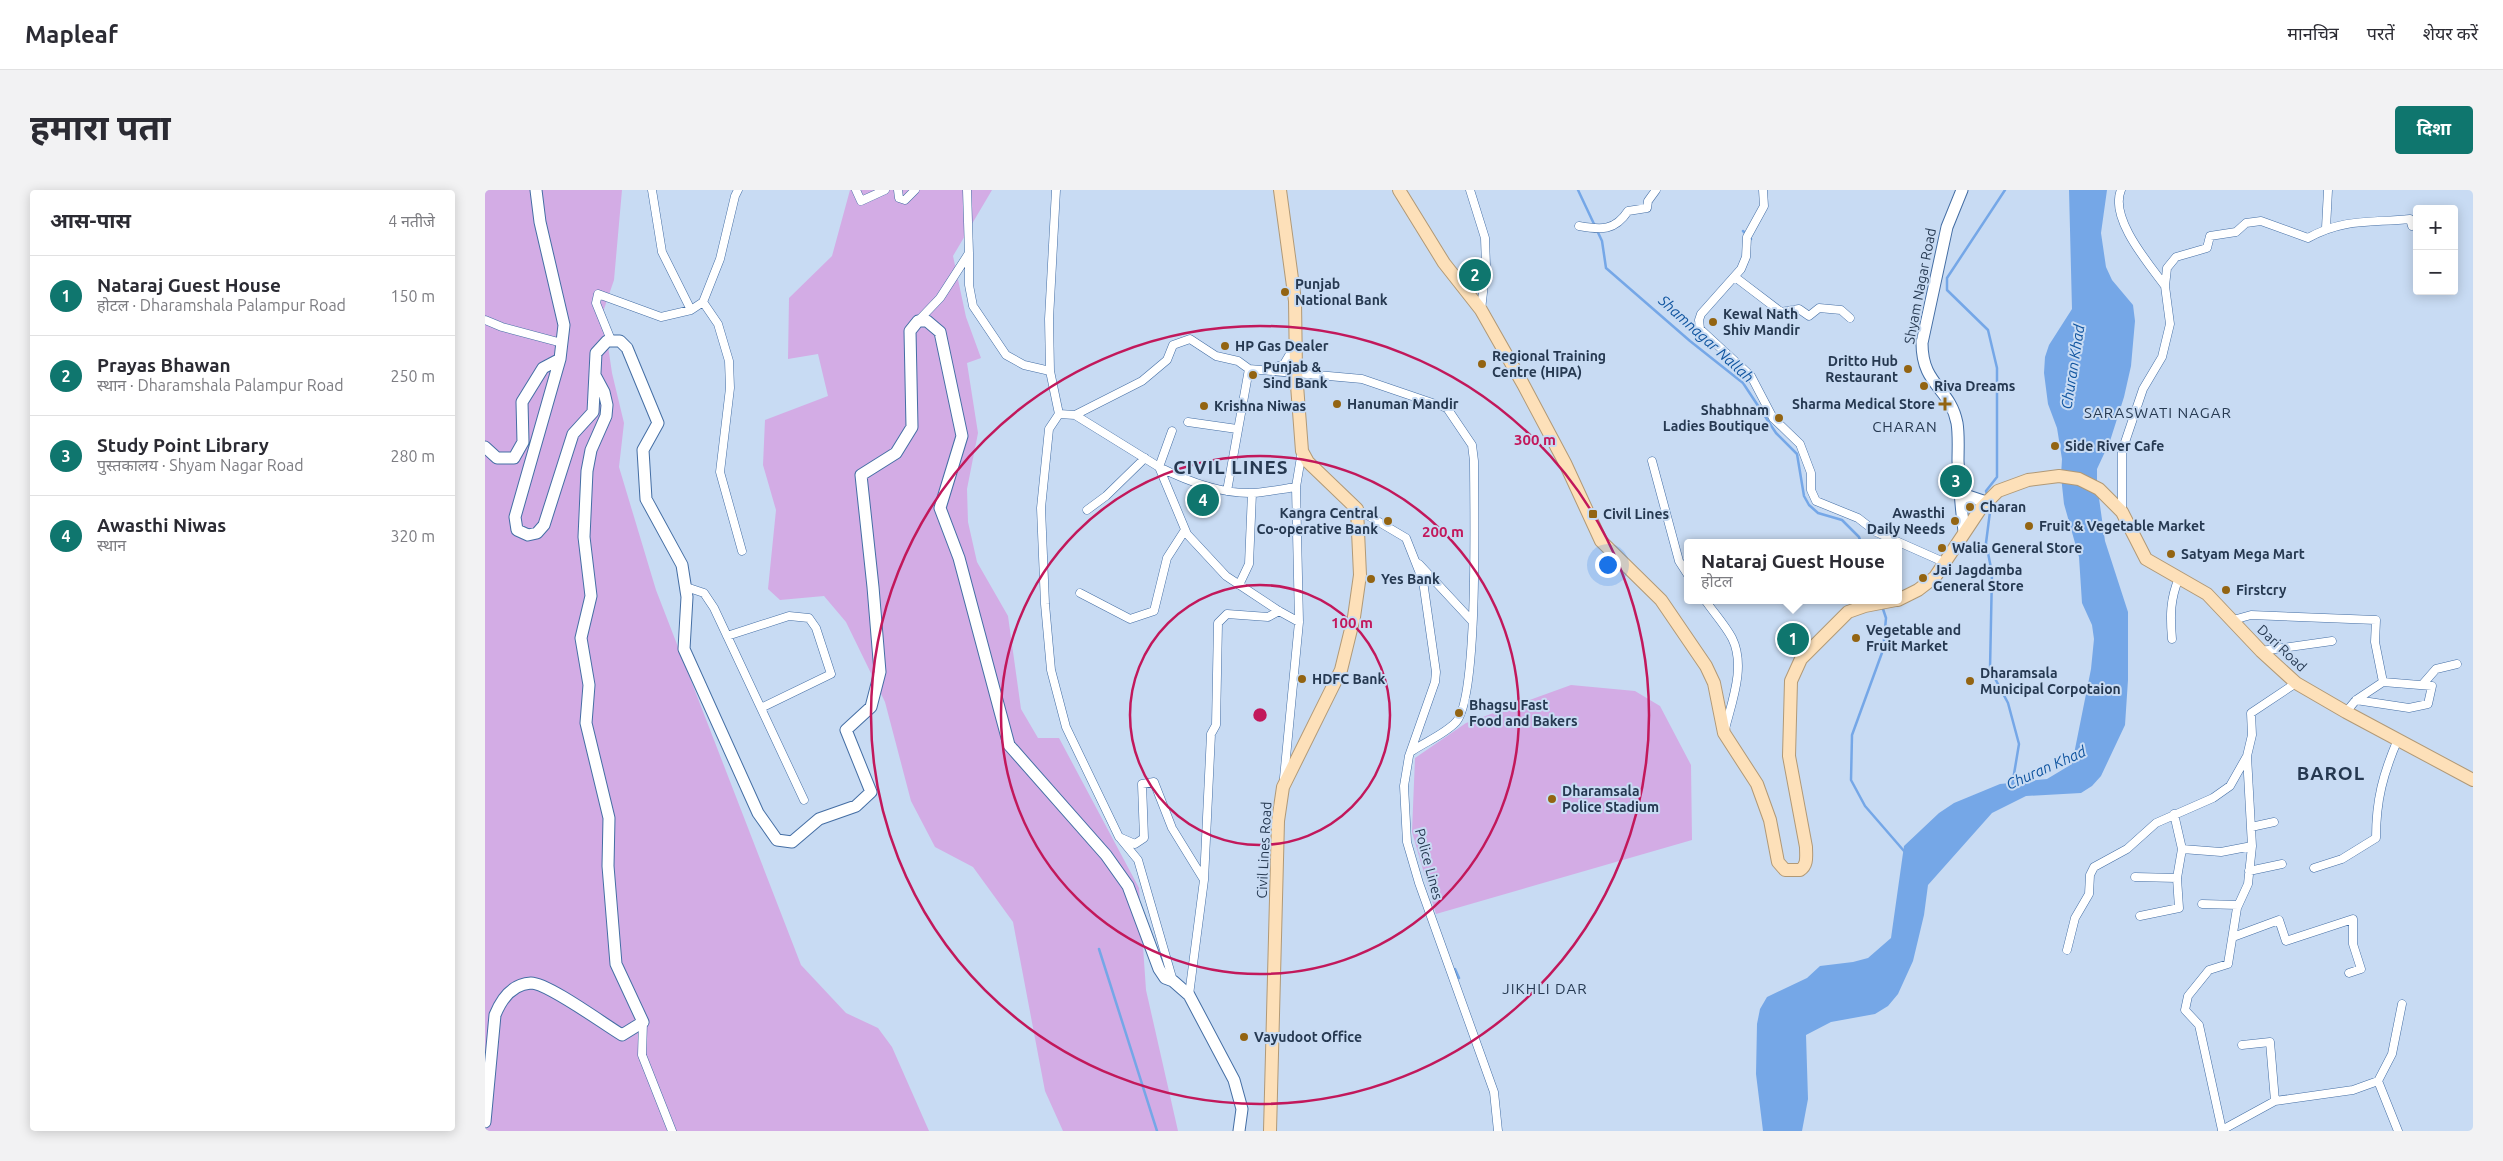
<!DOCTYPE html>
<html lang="hi">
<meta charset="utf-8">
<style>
body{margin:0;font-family:Ubuntu,"Noto Sans Devanagari",sans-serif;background:#f2f2f3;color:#2b2b33}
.controls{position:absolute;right:15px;top:15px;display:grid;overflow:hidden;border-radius:5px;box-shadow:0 2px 12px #0003}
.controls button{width:45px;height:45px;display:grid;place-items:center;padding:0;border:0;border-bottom:1px solid #e1e1e2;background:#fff;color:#2b2b33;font:25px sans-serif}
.you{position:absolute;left:1122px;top:374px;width:18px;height:18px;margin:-12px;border:4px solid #fff;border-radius:50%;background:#1a73e8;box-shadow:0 0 0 8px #1a73e833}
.badge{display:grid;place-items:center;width:32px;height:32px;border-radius:50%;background:#0f766e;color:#fff;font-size:16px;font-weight:700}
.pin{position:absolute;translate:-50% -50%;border:2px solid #fff;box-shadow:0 1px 5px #0006}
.popup{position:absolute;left:1199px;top:349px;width:218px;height:65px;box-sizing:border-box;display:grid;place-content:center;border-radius:5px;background:#fff;filter:drop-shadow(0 1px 4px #0005);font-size:16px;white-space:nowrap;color:#7c7c81}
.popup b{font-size:19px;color:#2b2b33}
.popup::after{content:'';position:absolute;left:50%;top:100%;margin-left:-10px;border:10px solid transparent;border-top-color:#fff}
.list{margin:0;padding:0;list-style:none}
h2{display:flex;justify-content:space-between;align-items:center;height:65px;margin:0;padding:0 20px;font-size:21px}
h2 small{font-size:16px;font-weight:400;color:#7c7c81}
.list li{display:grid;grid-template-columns:32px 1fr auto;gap:15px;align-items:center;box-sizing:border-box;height:80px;padding:0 20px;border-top:1px solid #e1e1e2}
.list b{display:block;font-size:19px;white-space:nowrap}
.list p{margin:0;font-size:16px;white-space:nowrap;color:#7c7c81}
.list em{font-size:16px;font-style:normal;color:#7c7c81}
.map{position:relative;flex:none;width:1988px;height:941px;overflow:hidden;border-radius:5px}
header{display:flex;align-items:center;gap:30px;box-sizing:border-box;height:70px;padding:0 25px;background:#fff;border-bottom:1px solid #e1e1e2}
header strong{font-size:24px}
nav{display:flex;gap:28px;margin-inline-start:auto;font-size:18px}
.intro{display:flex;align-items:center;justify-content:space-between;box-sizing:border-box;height:120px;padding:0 30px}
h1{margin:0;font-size:35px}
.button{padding:12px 22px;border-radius:5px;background:#0f766e;color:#fff;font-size:18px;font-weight:700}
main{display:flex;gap:30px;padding:0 30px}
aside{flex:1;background:#fff;border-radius:5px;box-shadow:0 2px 12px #0003}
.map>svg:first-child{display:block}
.green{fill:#d3ace5}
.water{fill:#75a7e7}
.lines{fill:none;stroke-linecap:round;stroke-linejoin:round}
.stream{stroke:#75a7e7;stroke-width:2.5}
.street-casing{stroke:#446ea4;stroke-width:9}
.secondary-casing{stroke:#446ea4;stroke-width:13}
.primary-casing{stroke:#b19976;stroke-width:14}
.street{stroke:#fff;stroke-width:8}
.secondary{stroke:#fff;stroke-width:11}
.primary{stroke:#fde0b9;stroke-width:12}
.ring{fill:none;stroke:#c2185b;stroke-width:2.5}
.poi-dot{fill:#936412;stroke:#c8dbf3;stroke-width:2}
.labels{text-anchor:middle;stroke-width:4;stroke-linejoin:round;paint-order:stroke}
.poi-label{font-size:14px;font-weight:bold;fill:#263951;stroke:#c8dbf3;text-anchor:start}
.street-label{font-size:14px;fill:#263951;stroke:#c8dbf3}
.water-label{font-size:15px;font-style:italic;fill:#0f549f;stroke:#c8dbf3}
.neighbourhood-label{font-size:15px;letter-spacing:1px;fill:#263951;stroke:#c8dbf3}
.district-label{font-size:19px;font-weight:bold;letter-spacing:1px;fill:#263951;stroke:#c8dbf3}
.centre{fill:#c2185b;stroke:#c8dbf3;stroke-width:2.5}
.ring-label{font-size:15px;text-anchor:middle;font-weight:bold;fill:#c2185b;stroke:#c8dbf3;stroke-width:4;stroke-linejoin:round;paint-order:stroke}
</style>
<header>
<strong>Mapleaf</strong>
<nav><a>मानचित्र</a><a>परतें</a><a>शेयर करें</a></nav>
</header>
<div class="intro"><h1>हमारा पता</h1><a class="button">दिशा</a></div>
<main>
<aside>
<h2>आस-पास<small>4 नतीजे</small></h2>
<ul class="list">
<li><span class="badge">1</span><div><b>Nataraj Guest House</b><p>होटल · Dharamshala Palampur Road</p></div><em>150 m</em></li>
<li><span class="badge">2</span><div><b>Prayas Bhawan</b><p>स्थान · Dharamshala Palampur Road</p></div><em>250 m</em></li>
<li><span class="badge">3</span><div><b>Study Point Library</b><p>पुस्तकालय · Shyam Nagar Road</p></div><em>280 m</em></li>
<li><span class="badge">4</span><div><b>Awasthi Niwas</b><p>स्थान</p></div><em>320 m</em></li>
</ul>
</aside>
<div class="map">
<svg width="1988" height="941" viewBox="0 0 1988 941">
<rect width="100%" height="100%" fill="#c8dbf3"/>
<path class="green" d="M0,0H137L129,90L118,122L127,183L139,233L134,277L171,400L316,775L361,823L393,838L407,857L444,941H0Z
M365,0H507L468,66L481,127L496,168L482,173L493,243L482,299L483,332L492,372L523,426L536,519L553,548H574L654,698L661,800L693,941H578L560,901L528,732L488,677L450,657L426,611L400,512L361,432L339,406L295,410L283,399L291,320L278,275L280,230L343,206L333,164L303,169L304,108L347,66Z
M1086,495L1150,501L1175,516L1206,575L1207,650L951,724L927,642L930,568L981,533Z"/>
<path class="water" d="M1584,0H1622L1616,43L1621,77L1627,90L1648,115L1650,131L1646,176L1639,207L1625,251L1612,279V294L1620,351L1643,422V490L1640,535L1616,586L1607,596L1596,603L1541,606L1507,623L1443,695L1439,725L1428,771L1413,804L1403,816L1390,824L1346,832L1321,845L1323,909L1317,941H1278L1271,884L1272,834L1275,819L1282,807L1322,788L1335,776L1368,772L1383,768L1406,748L1419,656L1454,623L1469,613L1515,594L1562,589L1587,574L1606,479L1609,449L1607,435L1597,413L1594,367L1579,314L1576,286L1577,269L1572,238L1563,214L1559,183L1560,167L1564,155L1587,119Z"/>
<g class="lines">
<path class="stream" d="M1093,0L1117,51L1121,78L1205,151L1258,193L1291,243L1312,264L1319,306L1324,315L1333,323L1357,330L1374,347L1376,353
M1258,41L1266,49
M1503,307L1501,301L1512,287V178L1503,140L1462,100V88L1520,0
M1506,314L1501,353L1507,383L1505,479L1523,513L1534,554L1527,596
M1397,416L1401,428L1398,460L1367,545L1366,590L1380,616L1419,661
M614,759L672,941
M970,779L974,788"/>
<g class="street-casing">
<path id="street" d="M167,0L177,62L206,120
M371,0L376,11L400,0
M413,0L414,8L420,10L430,0
M571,0L564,129L565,181L574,224L590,225L657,191L682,170L688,155L705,149L731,166L753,171L764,179L877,189L962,218L987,255L989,271C989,313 994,508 971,532C960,544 940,552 927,561
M985,0L1000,48L1001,76L996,120
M1278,0L1279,16L1262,47L1261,67L1256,79L1216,124L1214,130L1215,139L1266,186L1288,228L1315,254L1326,283V300L1331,311L1373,328L1391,342L1461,373
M1636,0C1624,28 1664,74 1680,96
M1094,36C1116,40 1130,41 1143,21L1162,18L1163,11L1171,0
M1841,38L1843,0
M484,63V95L488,116L521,165L539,175L565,181
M1250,87L1296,122L1314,119L1324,126L1334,118L1356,120L1365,128
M218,112L233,134L244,171L245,198L235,282L257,361
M0,130L17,137L77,153
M433,131L455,108L484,63L482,0
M126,150L111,113L113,104L176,127L206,120L218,112L235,69L250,6L253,0
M786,179L799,174L809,157
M574,224L564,239L556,318L560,414L566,480L581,537L634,647L650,654L659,648L657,594L669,592L687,638L719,690L704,805
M590,225L674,277L702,344L741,386L794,421L814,432
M703,232L752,239
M687,241L674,277C702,291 737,304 768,303C782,302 797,299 811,297
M1167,271L1194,371L1203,385
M742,301L764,179
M872,319L921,348L938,391L951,482L950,492L924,566L919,596L922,652L934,693L1009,902L1013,941
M602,320L621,306L660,268
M1637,322V261L1658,199L1677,167L1685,134L1680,96L1682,78L1691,67L1722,58L1725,46L1751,42L1761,33L1776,31L1823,48C1859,28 1886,33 1925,29L1927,36
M934,374L987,431
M754,395L764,374L767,303
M201,397L219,403L229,418L319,610
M595,403L645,429L669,421L682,368L700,340
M1220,410C1229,423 1240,435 1247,448C1261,476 1247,511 1240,539
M1748,430L1766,425L1891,430L1890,452L1898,492
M242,446L304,426L324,428L331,438L346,484L276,518
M1687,449C1685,426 1685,409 1694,388
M1776,461L1847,451
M1811,493L1766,523L1767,545L1762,566L1767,656L1763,694L1752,718L1743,774L1724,780L1703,806L1700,820L1714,835L1737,940L1790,911L1868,900L1893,891L1913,941
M1937,495L1951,479L1972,474
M1861,522L1871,510L1898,492L1947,496L1943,514L1924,518L1871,510
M799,588L814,432L811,297L817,261
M1766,637L1789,632
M635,648L653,670L688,791
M1697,659L1736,662L1767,656
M1829,678L1857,669L1891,648C1891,610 1898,584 1913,549
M1764,681L1797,674
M1650,687L1692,688
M719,690L726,544L731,535L733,433L742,424L783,427L794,421
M1717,714L1753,715
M1655,726L1694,718L1692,688L1697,659L1689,624
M1748,747L1794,730L1801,751L1868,729V754L1876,779L1864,783
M1582,760L1590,728L1604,704L1605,685L1609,677L1642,659L1671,633L1728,608L1745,596L1762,566
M158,832L157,865L187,941
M1757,855L1785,852L1790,911
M1893,891L1907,864L1917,814"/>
</g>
<g class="secondary-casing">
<path id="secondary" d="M51,0L55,32L79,135L75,169L30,327L32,340L43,345L52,343L59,335L88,244L108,222L111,163L122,151H135L142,158L173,233L158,260L161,309L197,375L202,407L199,459L273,623L292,650L307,652L334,629L371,616L386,602L361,540L386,517L395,482L388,397L376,285L411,263L427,237L425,141L433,131H442L455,142L477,246L455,318L474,368L524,555L621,665L643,696L674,779L680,788L688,791L704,805L749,890L757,919L754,941
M1477,0L1462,37L1437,153C1437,196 1465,197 1472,233C1474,245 1473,259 1473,271C1474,295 1476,317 1479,341
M0,257L12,268H29L38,252L37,212L58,178L75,169
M1474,303L1501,312
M0,932L10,825C16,810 27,794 46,793C63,793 120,835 137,845L158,832L131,774L123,676L124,628L101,533L104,495L96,448L106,406L99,347L102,281L106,260L121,226L122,215L119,202L111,187"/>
</g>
<g class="primary-casing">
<path id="primary" d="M914,0L959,73L996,120L1038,194L1080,273L1116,351L1176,410L1221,476L1229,493L1239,543L1272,594L1285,630L1293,672L1300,680H1315C1323,675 1321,666 1321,657L1304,566L1306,491L1316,469L1363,422L1380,416L1411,410
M1413,410L1433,400L1450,387L1496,318L1513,301L1543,290L1574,286L1594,289L1614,299L1637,322L1661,369L1722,404L1776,461L1811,493L1861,522L1988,590
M785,941L793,631L798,597L856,480L869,427L875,385L872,319L823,272L817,261L811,182L810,111L795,0"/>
</g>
<use href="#street" class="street"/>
<use href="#secondary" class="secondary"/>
<use href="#primary" class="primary"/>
</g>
<g class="ring">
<circle cx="775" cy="525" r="130"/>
<circle cx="775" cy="525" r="259"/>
<circle cx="775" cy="525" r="389"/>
</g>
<g class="poi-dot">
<circle cx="800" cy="102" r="5"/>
<circle cx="1228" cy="132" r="5"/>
<circle cx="740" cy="156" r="5"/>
<circle cx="997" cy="174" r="5"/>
<circle cx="1423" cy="179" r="5"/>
<circle cx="768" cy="185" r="5"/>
<circle cx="1439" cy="196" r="5"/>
<circle cx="852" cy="214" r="5"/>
<path d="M1457.5 206.5h5v5h5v5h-5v5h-5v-5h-5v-5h5z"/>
<circle cx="719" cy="216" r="5"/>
<circle cx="1294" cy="228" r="5"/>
<circle cx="1570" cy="256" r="5"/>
<circle cx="1485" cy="317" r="5"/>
<rect x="1103" y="319" width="10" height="10" rx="2.5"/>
<circle cx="903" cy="331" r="5"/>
<circle cx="1470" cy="331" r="5"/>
<circle cx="1544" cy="336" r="5"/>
<circle cx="1457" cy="358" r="5"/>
<circle cx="1686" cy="364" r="5"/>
<circle cx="1438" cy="388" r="5"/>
<circle cx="886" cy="389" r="5"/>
<circle cx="1741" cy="400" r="5"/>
<circle cx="1371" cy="448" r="5"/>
<circle cx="817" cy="489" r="5"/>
<circle cx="1485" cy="491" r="5"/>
<circle cx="974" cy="523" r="5"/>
<circle cx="1067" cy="609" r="5"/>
<circle cx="759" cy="847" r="5"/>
</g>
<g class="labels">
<g class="poi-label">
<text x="810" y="99">Punjab<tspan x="810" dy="16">National Bank</tspan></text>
<text x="1238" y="129">Kewal Nath<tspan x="1238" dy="16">Shiv Mandir</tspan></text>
<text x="750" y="161">HP Gas Dealer</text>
<text x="1007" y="171">Regional Training<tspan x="1007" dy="16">Centre (HIPA)</tspan></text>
<text x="1413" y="176" text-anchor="end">Dritto Hub<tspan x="1413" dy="16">Restaurant</tspan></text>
<text x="778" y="182">Punjab &amp;<tspan x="778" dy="16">Sind Bank</tspan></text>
<text x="1449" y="201">Riva Dreams</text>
<text x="862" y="219">Hanuman Mandir</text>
<text x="1450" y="219" text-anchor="end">Sharma Medical Store</text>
<text x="729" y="221">Krishna Niwas</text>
<text x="1284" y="225" text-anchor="end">Shabhnam<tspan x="1284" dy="16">Ladies Boutique</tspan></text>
<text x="1580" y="261">Side River Cafe</text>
<text x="1495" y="322">Charan</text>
<text x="893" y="328" text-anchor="end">Kangra Central<tspan x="893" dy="16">Co-operative Bank</tspan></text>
<text x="1460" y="328" text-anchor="end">Awasthi<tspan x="1460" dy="16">Daily Needs</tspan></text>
<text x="1118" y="329">Civil Lines</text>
<text x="1554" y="341">Fruit &amp; Vegetable Market</text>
<text x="1467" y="363">Walia General Store</text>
<text x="1696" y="369">Satyam Mega Mart</text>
<text x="1448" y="385">Jai Jagdamba<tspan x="1448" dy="16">General Store</tspan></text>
<text x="896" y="394">Yes Bank</text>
<text x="1751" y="405">Firstcry</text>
<text x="1381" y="445">Vegetable and<tspan x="1381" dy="16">Fruit Market</tspan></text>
<text x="1495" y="488">Dharamsala<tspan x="1495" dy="16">Municipal Corpotaion</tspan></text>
<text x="827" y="494">HDFC Bank</text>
<text x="984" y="520">Bhagsu Fast<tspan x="984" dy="16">Food and Bakers</tspan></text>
<text x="1077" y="606">Dharamsala<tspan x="1077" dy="16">Police Stadium</tspan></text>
<text x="769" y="852">Vayudoot Office</text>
</g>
<g class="street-label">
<text transform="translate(1435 96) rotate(-79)" y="5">Shyam Nagar Road</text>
<text transform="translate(1797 458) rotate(43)" y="5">Dari Road</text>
<text transform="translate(779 660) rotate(-87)" y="5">Civil Lines Road</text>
<text transform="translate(944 674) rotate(75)" y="5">Police Lines</text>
</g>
<g class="water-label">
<text transform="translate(1221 149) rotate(42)" y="5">Shamnagar Nallah</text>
<text transform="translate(1588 177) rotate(-81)" y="5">Churan Khad</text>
<text transform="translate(1561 578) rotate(-24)" y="5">Churan Khad</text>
</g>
<g class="neighbourhood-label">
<text x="1673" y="228">SARASWATI NAGAR</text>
<text x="1420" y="242">CHARAN</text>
<text x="1060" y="804">JIKHLI DAR</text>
</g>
<g class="district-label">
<text x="746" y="284">CIVIL LINES</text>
<text x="1846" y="590">BAROL</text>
</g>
</g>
<circle cx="775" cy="525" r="8" class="centre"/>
<g class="ring-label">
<text x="1050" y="255">300 m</text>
<text x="958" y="347">200 m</text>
<text x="867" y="438">100 m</text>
</g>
</svg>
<div class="controls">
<button>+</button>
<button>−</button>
</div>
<div class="you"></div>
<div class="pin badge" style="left:1308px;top:449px">1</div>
<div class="popup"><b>Nataraj Guest House</b>होटल</div>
<div class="pin badge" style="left:990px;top:85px">2</div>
<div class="pin badge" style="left:1471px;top:291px">3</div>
<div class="pin badge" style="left:718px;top:310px">4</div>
</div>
</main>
